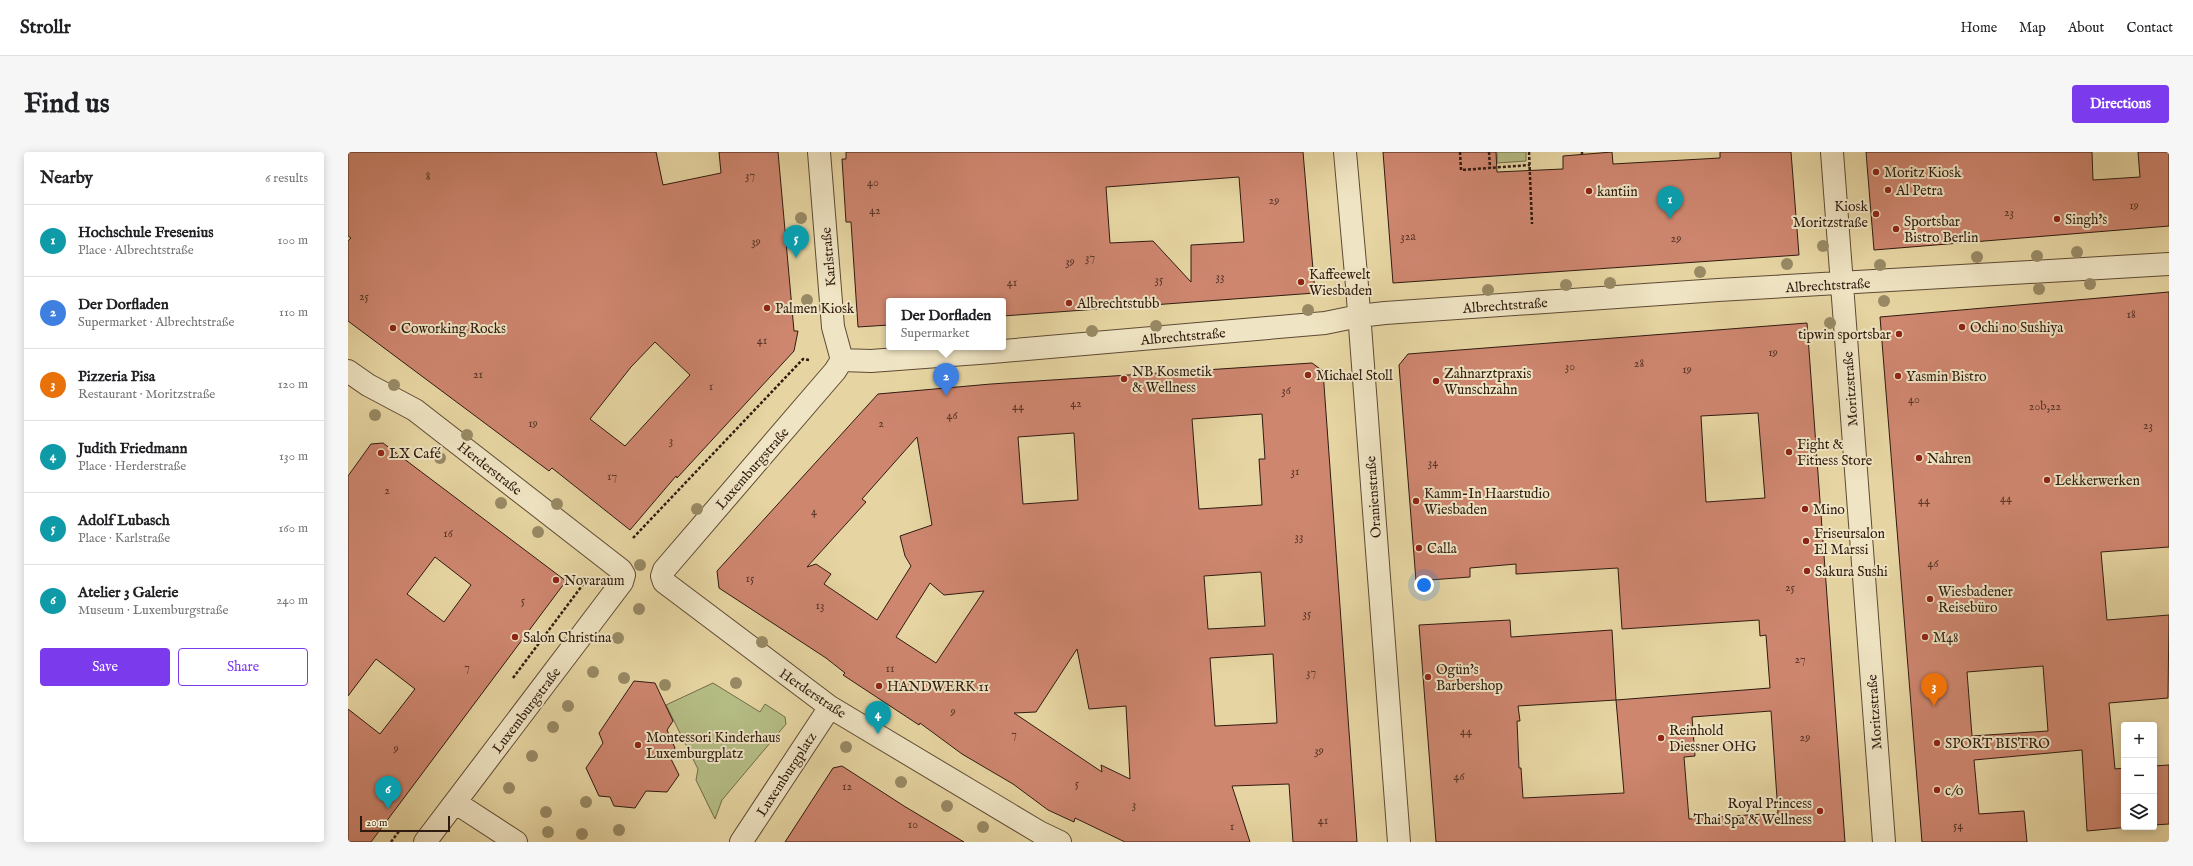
<!DOCTYPE html>
<meta charset="utf-8">
<style>
body{margin:0;font-family:"IM FELL English",serif;background:#f6f6f6;color:#202124}
.controls{position:absolute;right:12px;bottom:12px;display:grid;overflow:hidden;border-radius:4px;box-shadow:0 2px 10px #0003}
.controls button{width:36px;height:36px;display:grid;place-items:center;padding:0;border:0;border-bottom:1px solid #e0e0e0;background:#fff;color:#202124;font:20px sans-serif}
.scale{position:absolute;left:12px;bottom:10px;width:90px;box-sizing:border-box;padding-left:4px;border:2px solid #301b10;border-top:0;font-size:11px;line-height:14px;white-space:nowrap;color:#301b10;-webkit-text-stroke:3px #efe4c3;paint-order:stroke}
.you{position:absolute;left:1076px;top:433px;width:14px;height:14px;margin:-10px;border:3px solid #fff;border-radius:50%;background:#1a73e8;box-shadow:0 0 0 6px #1a73e833}
.badge{display:grid;place-items:center;width:26px;height:26px;border-radius:50%;background:#7c3aed;color:#fff;font-size:13px;font-weight:700}
.pin{position:absolute;translate:-50% -33px;filter:drop-shadow(0 1px 2px #0008)}
.pin::after{content:'';position:absolute;top:21px;width:14px;height:12px;background:inherit;clip-path:polygon(0 0,100% 0,50% 100%)}
.popup{position:absolute;left:538px;top:146px;width:120px;height:52px;box-sizing:border-box;display:grid;place-content:center;border-radius:4px;background:#fff;filter:drop-shadow(0 1px 3px #0005);font-size:13px;white-space:nowrap;color:#757577}
.popup b{font-size:15px;color:#202124}
.popup::after{content:'';position:absolute;left:50%;top:100%;margin-left:-8px;border:8px solid transparent;border-top-color:#fff}
.list{margin:0;padding:0;list-style:none}
h2{display:flex;justify-content:space-between;align-items:center;height:52px;margin:0;padding:0 16px;font-size:17px}
h2 small{font-size:13px;font-weight:400;color:#757577}
.list li{display:grid;grid-template-columns:26px 1fr auto;gap:12px;align-items:center;box-sizing:border-box;height:72px;padding:0 16px;border-top:1px solid #e0e0e0}
.list b{display:block;font-size:15px;white-space:nowrap}
.list p{margin:0;font-size:13px;white-space:nowrap;color:#757577}
.list em{font-size:13px;font-style:normal;color:#757577}
.actions{display:flex;gap:8px;padding:12px 16px}
.actions a{flex:1;padding:9px 0;border:1px solid #7c3aed;border-radius:4px;text-align:center;font-size:14px;color:#7c3aed}
.actions .main{background:#7c3aed;color:#fff}
.icon{flex:none;width:22px;height:22px;fill:none;stroke:currentColor;stroke-width:2;stroke-linecap:round;stroke-linejoin:round}
.map{position:relative;flex:none;width:1821px;height:690px;overflow:hidden;border-radius:4px}
header{display:flex;align-items:center;gap:24px;box-sizing:border-box;height:56px;padding:0 20px;background:#fff;border-bottom:1px solid #e0e0e0}
header strong{font-size:19px}
nav{display:flex;gap:22px;margin-inline-start:auto;font-size:14px}
.intro{display:flex;align-items:center;justify-content:space-between;box-sizing:border-box;height:96px;padding:0 24px}
h1{margin:0;font-size:28px}
.button{padding:10px 18px;border-radius:4px;background:#7c3aed;color:#fff;font-size:14px;font-weight:700}
main{display:flex;gap:24px;padding:0 24px}
aside{flex:1;background:#fff;border-radius:4px;box-shadow:0 2px 10px #0003}
.map>svg:first-child{display:block}
.green{fill:#b5bd85;stroke:#726c4a}
.building{fill:#ce866f;stroke:#301b10;fill-rule:evenodd}
.lines{fill:none;stroke-linecap:round;stroke-linejoin:round}
.minor-casing{stroke:#5e4a34;stroke-width:24}
.path{stroke:#301b10;stroke-width:2.5;stroke-dasharray:3 2;stroke-linecap:butt}
.minor{stroke:#efe4c3;stroke-width:22}
.tree{fill:#988a65}
.poi-dot{fill:#8f2418;stroke:#efe4c3;stroke-width:1.5}
.labels{text-anchor:middle;stroke-width:4;stroke-linejoin:round;paint-order:stroke}
.number-label{font-size:12px;fill:#583628}
.poi-label{font-size:14px;fill:#301b10;stroke:#efe4c3;text-anchor:start}
.street-label{font-size:14px;fill:#301b10;stroke:#efe4c3}
</style>
<header>
<strong>Strollr</strong>
<nav><a>Home</a><a>Map</a><a>About</a><a>Contact</a></nav>
</header>
<div class="intro"><h1>Find us</h1><a class="button">Directions</a></div>
<main>
<aside>
<h2>Nearby<small>6 results</small></h2>
<ul class="list">
<li><span class="badge" style="background:#0f9aa8">1</span><div><b>Hochschule Fresenius</b><p>Place · Albrechtstraße</p></div><em>100 m</em></li>
<li><span class="badge" style="background:#3f7fe0">2</span><div><b>Der Dorfladen</b><p>Supermarket · Albrechtstraße</p></div><em>110 m</em></li>
<li><span class="badge" style="background:#e8710a">3</span><div><b>Pizzeria Pisa</b><p>Restaurant · Moritzstraße</p></div><em>120 m</em></li>
<li><span class="badge" style="background:#0f9aa8">4</span><div><b>Judith Friedmann</b><p>Place · Herderstraße</p></div><em>130 m</em></li>
<li><span class="badge" style="background:#0f9aa8">5</span><div><b>Adolf Lubasch</b><p>Place · Karlstraße</p></div><em>160 m</em></li>
<li><span class="badge" style="background:#0f9aa8">6</span><div><b>Atelier 3 Galerie</b><p>Museum · Luxemburgstraße</p></div><em>240 m</em></li>
</ul>
<div class="actions"><a class="main">Save</a><a>Share</a></div>
</aside>
<div class="map">
<svg width="1821" height="690" viewBox="0 0 1821 690">
<rect width="100%" height="100%" fill="#e6d5a2"/>
<filter id="stains"><feTurbulence type="fractalNoise" baseFrequency=".005" numOctaves="4"/><feColorMatrix values="0 0 0 0 .2 0 0 0 0 .09 0 0 0 0 .02 0 0 0 .5 -.17"/></filter>
<radialGradient id="worn" r=".72"><stop offset=".6" stop-color="#630" stop-opacity="0"/><stop offset="1" stop-color="#630" stop-opacity=".3"/></radialGradient>
<path class="green" d="M1149,0H1178V9L1149,11Z
M365,531L412,560L417,552L437,565L438,572L374,648L367,667L348,628L350,617L318,553Z"/>
<path class="building" d="M0,0H308L315,33L373,21L371,0H430L446,179H450L446,199L329,326L328,324L282,378L204,316L201,319L0,169V89L3,86L0,84ZM307,190L342,223L277,294L242,267L283,215Z
M498,0H955L967,141L655,164V149H541V173L510,175L503,70H498L494,7H498ZM891,25L896,90L843,93V130L805,89L762,91L758,35Z
M1035,0H1148L1149,20L1215,17V4L1264,0L1265,12L1372,6V0H1443L1451,103L1045,131Z
M1518,0H1744L1745,28L1792,25L1790,0H1821V74L1526,98Z
M1821,140V395L1753,400L1759,468L1821,463L1820,546L1761,551L1767,617L1776,616V675H1781L1739,679L1734,598L1626,608L1631,662L1676,659L1679,690H1574L1532,165ZM1695,514L1700,579L1624,584L1619,520Z
M1459,171L1497,690H1088L1071,473L1162,468L1163,485L1264,478L1268,548L1422,536L1418,483L1412,484L1411,468L1274,477L1270,416L1168,422V412L1122,416V425L1068,429L1051,213L1060,202ZM1410,261L1417,346L1358,350L1353,264ZM1268,548L1276,641L1175,646L1173,616H1171L1169,569H1172L1170,554ZM1423,559L1430,661L1341,667L1336,605L1347,604L1344,565Z
M964,211L975,219L1009,690H945L941,632L884,634L902,690H777L727,666L726,670L700,658L665,632L614,602L572,571L571,573L495,523L497,521L478,506L371,436L369,419L530,242L643,232ZM914,262L917,307H911L914,353L851,357L844,267ZM726,281L730,348L675,352L670,285ZM569,285L584,373L552,384L557,404L563,414L529,468L476,432L483,422L468,412L459,415L518,350L514,347ZM913,420L917,474L860,477L856,424ZM582,431L596,443L636,439L588,511L548,485ZM729,497L741,557L778,554L782,627L753,613L754,620L666,561L688,560ZM925,502L929,571L867,574L862,506Z
M35,291L218,429L23,690H0V557L32,582L67,537L28,507L0,544V324L23,292ZM87,405L123,433L96,470L59,442Z
M286,529L307,531L325,569L319,578L327,596L322,605L331,623L319,640L298,639L287,656L266,654L262,645L251,644L238,616L255,591L251,581Z
M1821,613V672L1806,673V614Z
M494,614L556,654L616,690H437L485,616Z"/>
<g class="lines">
<g class="minor-casing">
<path id="minor" d="M471,0L485,175L494,208
M997,0L1009,134L1051,690
M1484,0L1536,690
M494,208L523,209L644,200L977,171L1011,164L1037,161L1370,138L1821,112
M494,208L487,219L316,418L314,424L316,430L482,555L691,680L712,690
M0,219L20,233L67,258L273,418L276,423L274,430L77,690
M108,651L168,690
M393,690L482,555"/>
</g>
<path class="path" d="M1112,0L1113,18L1182,13
M1141,0L1142,16
M1181,0L1184,72
M1234,0V2
M285,386L455,207L461,208
M165,526L239,427
M43,690L52,678"/>
<use href="#minor" class="minor"/>
</g>
<g class="tree">
<circle cx="453" cy="66" r="6"/>
<circle cx="1475" cy="94" r="6"/>
<circle cx="1729" cy="100" r="6"/>
<circle cx="1689" cy="104" r="6"/>
<circle cx="1629" cy="105" r="6"/>
<circle cx="1439" cy="112" r="6"/>
<circle cx="1532" cy="113" r="6"/>
<circle cx="1352" cy="120" r="6"/>
<circle cx="1262" cy="131" r="6"/>
<circle cx="1742" cy="132" r="6"/>
<circle cx="1218" cy="133" r="6"/>
<circle cx="1691" cy="137" r="6"/>
<circle cx="1140" cy="138" r="6"/>
<circle cx="459" cy="148" r="6"/>
<circle cx="1536" cy="149" r="6"/>
<circle cx="960" cy="158" r="6"/>
<circle cx="1482" cy="171" r="6"/>
<circle cx="808" cy="174" r="6"/>
<circle cx="744" cy="179" r="6"/>
<circle cx="46" cy="233" r="6"/>
<circle cx="27" cy="263" r="6"/>
<circle cx="119" cy="283" r="6"/>
<circle cx="92" cy="306" r="6"/>
<circle cx="153" cy="351" r="6"/>
<circle cx="209" cy="352" r="6"/>
<circle cx="349" cy="357" r="6"/>
<circle cx="190" cy="380" r="6"/>
<circle cx="292" cy="413" r="6"/>
<circle cx="291" cy="457" r="6"/>
<circle cx="270" cy="486" r="6"/>
<circle cx="414" cy="490" r="6"/>
<circle cx="245" cy="520" r="6"/>
<circle cx="276" cy="526" r="6"/>
<circle cx="388" cy="531" r="6"/>
<circle cx="317" cy="533" r="6"/>
<circle cx="220" cy="554" r="6"/>
<circle cx="205" cy="575" r="6"/>
<circle cx="498" cy="595" r="6"/>
<circle cx="184" cy="604" r="6"/>
<circle cx="553" cy="630" r="6"/>
<circle cx="161" cy="636" r="6"/>
<circle cx="238" cy="650" r="6"/>
<circle cx="599" cy="654" r="6"/>
<circle cx="198" cy="660" r="6"/>
<circle cx="635" cy="675" r="6"/>
<circle cx="271" cy="678" r="6"/>
<circle cx="200" cy="680" r="6"/>
<circle cx="234" cy="682" r="6"/>
</g>
<g class="poi-dot">
<circle cx="1528" cy="20" r="4"/>
<circle cx="1540" cy="38" r="4"/>
<circle cx="1241" cy="39" r="4"/>
<circle cx="1528" cy="62" r="4"/>
<circle cx="1709" cy="67" r="4"/>
<circle cx="1548" cy="77" r="4"/>
<circle cx="953" cy="130" r="4"/>
<circle cx="721" cy="151" r="4"/>
<circle cx="419" cy="156" r="4"/>
<circle cx="1614" cy="175" r="4"/>
<circle cx="45" cy="176" r="4"/>
<circle cx="1551" cy="182" r="4"/>
<circle cx="960" cy="223" r="4"/>
<circle cx="1550" cy="224" r="4"/>
<circle cx="776" cy="227" r="4"/>
<circle cx="1088" cy="229" r="4"/>
<circle cx="1441" cy="300" r="4"/>
<circle cx="33" cy="301" r="4"/>
<circle cx="1571" cy="306" r="4"/>
<circle cx="1699" cy="328" r="4"/>
<circle cx="1068" cy="349" r="4"/>
<circle cx="1457" cy="357" r="4"/>
<circle cx="1458" cy="389" r="4"/>
<circle cx="1071" cy="396" r="4"/>
<circle cx="1459" cy="419" r="4"/>
<circle cx="208" cy="428" r="4"/>
<circle cx="1582" cy="447" r="4"/>
<circle cx="167" cy="485" r="4"/>
<circle cx="1577" cy="485" r="4"/>
<circle cx="1080" cy="525" r="4"/>
<circle cx="531" cy="534" r="4"/>
<circle cx="1313" cy="586" r="4"/>
<circle cx="1589" cy="591" r="4"/>
<circle cx="290" cy="593" r="4"/>
<circle cx="1589" cy="638" r="4"/>
<circle cx="1472" cy="659" r="4"/>
</g>
<g class="labels">
<g class="number-label">
<text x="402" y="27">37</text>
<text x="80" y="28">8</text>
<text x="525" y="34">40</text>
<text x="926" y="52">29</text>
<text x="1786" y="57">19</text>
<text x="527" y="62">42</text>
<text x="1661" y="64">23</text>
<text x="1060" y="88">32a</text>
<text x="1328" y="90">29</text>
<text x="408" y="93">39</text>
<text x="742" y="109">37</text>
<text x="722" y="113">39</text>
<text x="872" y="128">33</text>
<text x="811" y="131">35</text>
<text x="664" y="134">41</text>
<text x="16" y="148">25</text>
<text x="1783" y="166">18</text>
<text x="414" y="192">41</text>
<text x="1425" y="204">19</text>
<text x="1291" y="215">28</text>
<text x="1222" y="218">30</text>
<text x="1339" y="221">19</text>
<text x="130" y="226">21</text>
<text x="363" y="238">1</text>
<text x="938" y="242">36</text>
<text x="1566" y="251">40</text>
<text x="728" y="255">42</text>
<text x="670" y="258">44</text>
<text x="1697" y="258">20b,22</text>
<text x="604" y="267">46</text>
<text x="185" y="275">19</text>
<text x="533" y="275">2</text>
<text x="1800" y="277">23</text>
<text x="323" y="292">3</text>
<text x="1085" y="314">34</text>
<text x="947" y="323">31</text>
<text x="264" y="328">17</text>
<text x="39" y="342">2</text>
<text x="1658" y="350">44</text>
<text x="1576" y="352">44</text>
<text x="466" y="363">4</text>
<text x="100" y="385">16</text>
<text x="951" y="388">33</text>
<text x="1585" y="415">46</text>
<text x="402" y="430">15</text>
<text x="1442" y="439">25</text>
<text x="175" y="452">5</text>
<text x="472" y="457">13</text>
<text x="959" y="465">35</text>
<text x="1452" y="511">27</text>
<text x="119" y="519">7</text>
<text x="542" y="520">11</text>
<text x="963" y="524">37</text>
<text x="605" y="563">9</text>
<text x="1118" y="583">44</text>
<text x="666" y="586">7</text>
<text x="1457" y="589">29</text>
<text x="48" y="600">9</text>
<text x="971" y="602">39</text>
<text x="1111" y="628">46</text>
<text x="729" y="635">5</text>
<text x="499" y="638">12</text>
<text x="786" y="656">3</text>
<text x="975" y="672">41</text>
<text x="565" y="676">10</text>
<text x="1610" y="677">54</text>
<text x="884" y="678">1</text>
</g>
<g class="poi-label">
<text x="1536" y="25">Moritz Kiosk</text>
<text x="1548" y="43">Al Petra</text>
<text x="1249" y="44">kantiin</text>
<text x="1520" y="59" text-anchor="end">Kiosk<tspan x="1520" dy="16">Moritzstraße</tspan></text>
<text x="1717" y="72">Singh's</text>
<text x="1556" y="74">Sportsbar<tspan x="1556" dy="16">Bistro Berlin</tspan></text>
<text x="961" y="127">Kaffeewelt<tspan x="961" dy="16">Wiesbaden</tspan></text>
<text x="729" y="156">Albrechtstubb</text>
<text x="427" y="161">Palmen Kiosk</text>
<text x="1622" y="180">Ochi no Sushiya</text>
<text x="53" y="181">Coworking Rocks</text>
<text x="1543" y="187" text-anchor="end">tipwin sportsbar</text>
<text x="784" y="224">NB Kosmetik<tspan x="784" dy="16">&amp; Wellness</tspan></text>
<text x="1096" y="226">Zahnarztpraxis<tspan x="1096" dy="16">Wunschzahn</tspan></text>
<text x="968" y="228">Michael Stoll</text>
<text x="1558" y="229">Yasmin Bistro</text>
<text x="1449" y="297">Fight &amp;<tspan x="1449" dy="16">Fitness Store</tspan></text>
<text x="41" y="306">LX Café</text>
<text x="1579" y="311">Nahren</text>
<text x="1707" y="333">Lekkerwerken</text>
<text x="1076" y="346">Kamm-In Haarstudio<tspan x="1076" dy="16">Wiesbaden</tspan></text>
<text x="1465" y="362">Mino</text>
<text x="1466" y="386">Friseursalon<tspan x="1466" dy="16">El Marssi</tspan></text>
<text x="1079" y="401">Calla</text>
<text x="1467" y="424">Sakura Sushi</text>
<text x="216" y="433">Novaraum</text>
<text x="1590" y="444">Wiesbadener<tspan x="1590" dy="16">Reisebüro</tspan></text>
<text x="175" y="490">Salon Christina</text>
<text x="1585" y="490">M48</text>
<text x="1088" y="522">Ogün's<tspan x="1088" dy="16">Barbershop</tspan></text>
<text x="539" y="539">HANDWERK 11</text>
<text x="1321" y="583">Reinhold<tspan x="1321" dy="16">Diessner OHG</tspan></text>
<text x="298" y="590">Montessori Kinderhaus<tspan x="298" dy="16">Luxemburgplatz</tspan></text>
<text x="1597" y="596">SPORT BISTRO</text>
<text x="1597" y="643">c/o</text>
<text x="1464" y="656" text-anchor="end">Royal Princess<tspan x="1464" dy="16">Thai Spa &amp; Wellness</tspan></text>
</g>
<g class="street-label">
<text transform="translate(480 105) rotate(-95)" y="5">Karlstraße</text>
<text transform="translate(1480 133) rotate(-3)" y="5">Albrechtstraße</text>
<text transform="translate(1157 153) rotate(-4)" y="5">Albrechtstraße</text>
<text transform="translate(835 184) rotate(-5)" y="5">Albrechtstraße</text>
<text transform="translate(1502 237) rotate(-94)" y="5">Moritzstraße</text>
<text transform="translate(142 316) rotate(38)" y="5">Herderstraße</text>
<text transform="translate(404 316) rotate(-49)" y="5">Luxemburgstraße</text>
<text transform="translate(1025 345) rotate(-94)" y="5">Oranienstraße</text>
<text transform="translate(465 541) rotate(34)" y="5">Herderstraße</text>
<text transform="translate(178 558) rotate(-53)" y="5">Luxemburgstraße</text>
<text transform="translate(1526 560) rotate(-94)" y="5">Moritzstraße</text>
<text transform="translate(438 622) rotate(-57)" y="5">Luxemburgplatz</text>
</g>
</g>
<rect width="100%" height="100%" filter="url(#stains)"/>
<rect width="100%" height="100%" fill="url(#worn)"/>
</svg>
<div class="controls">
<button>+</button>
<button>−</button>
<button><svg class="icon" aria-label="layers" viewBox="0 0 24 24"><path d="M12 4l9 5-9 5-9-5zM3 14l9 5 9-5"/></svg></button>
</div>
<div class="scale">20 m</div>
<div class="you"></div>
<div class="pin badge" style="left:1322px;top:67px;background:#0f9aa8">1</div>
<div class="pin badge" style="left:598px;top:244px;background:#3f7fe0">2</div>
<div class="popup"><b>Der Dorfladen</b>Supermarket</div>
<div class="pin badge" style="left:1586px;top:554px;background:#e8710a">3</div>
<div class="pin badge" style="left:530px;top:582px;background:#0f9aa8">4</div>
<div class="pin badge" style="left:448px;top:106px;background:#0f9aa8">5</div>
<div class="pin badge" style="left:40px;top:657px;background:#0f9aa8">6</div>
</div>
</main>
